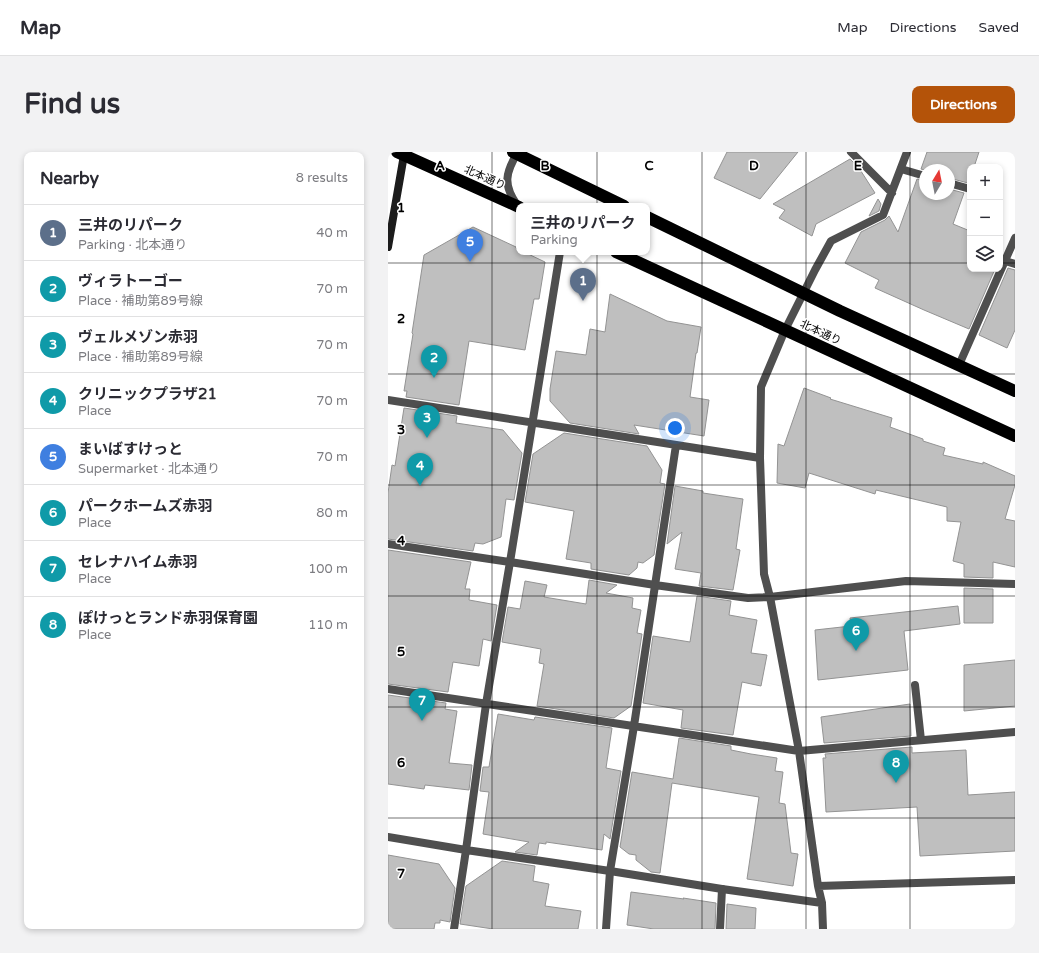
<!DOCTYPE html>
<meta charset="utf-8">
<style>
body{margin:0;font-family:"Varela Round","Noto Sans JP",sans-serif;background:#f2f2f3;color:#2b2b33}
.controls{position:absolute;right:12px;top:12px;display:grid;overflow:hidden;border-radius:8px;box-shadow:0 2px 6px #0003}
.controls button{width:36px;height:36px;display:grid;place-items:center;padding:0;border:0;border-bottom:1px solid #e1e1e2;background:#fff;color:#2b2b33;font:20px sans-serif}
.compass{position:absolute;left:531px;top:12px;width:36px;height:36px;border-radius:50%;background:#fff;box-shadow:0 2px 6px #0003;rotate:10deg}
.you{position:absolute;left:287px;top:276px;width:14px;height:14px;margin:-10px;border:3px solid #fff;border-radius:50%;background:#1a73e8;box-shadow:0 0 0 6px #1a73e833}
.badge{display:grid;place-items:center;width:26px;height:26px;border-radius:50%;background:#b45309;color:#fff;font-size:13px;font-weight:700}
.pin{position:absolute;translate:-50% -33px;filter:drop-shadow(0 1px 2px #0008)}
.pin::after{content:'';position:absolute;top:21px;width:14px;height:12px;background:inherit;clip-path:polygon(0 0,100% 0,50% 100%)}
.popup{position:absolute;left:128px;top:51px;width:134px;height:52px;box-sizing:border-box;display:grid;place-content:center;border-radius:8px;background:#fff;filter:drop-shadow(0 1px 3px #0005);font-size:13px;white-space:nowrap;color:#7c7c81}
.popup b{font-size:15px;color:#2b2b33}
.popup::after{content:'';position:absolute;left:50%;top:100%;margin-left:-8px;border:8px solid transparent;border-top-color:#fff}
.list{margin:0;padding:0;list-style:none}
h2{display:flex;justify-content:space-between;align-items:center;height:52px;margin:0;padding:0 16px;font-size:17px}
h2 small{font-size:13px;font-weight:400;color:#7c7c81}
.list li{display:grid;grid-template-columns:26px 1fr auto;gap:12px;align-items:center;box-sizing:border-box;height:56px;padding:0 16px;border-top:1px solid #e1e1e2}
.list b{display:block;font-size:15px;white-space:nowrap}
.list p{margin:0;font-size:13px;white-space:nowrap;color:#7c7c81}
.list em{font-size:13px;font-style:normal;color:#7c7c81}
.icon{flex:none;width:22px;height:22px;fill:none;stroke:currentColor;stroke-width:2;stroke-linecap:round;stroke-linejoin:round}
.map{position:relative;flex:none;width:627px;height:777px;overflow:hidden;border-radius:8px}
header{display:flex;align-items:center;gap:24px;box-sizing:border-box;height:56px;padding:0 20px;background:#fff;border-bottom:1px solid #e1e1e2}
header strong{font-size:19px}
nav{display:flex;gap:22px;margin-inline-start:auto;font-size:14px}
.intro{display:flex;align-items:center;justify-content:space-between;box-sizing:border-box;height:96px;padding:0 24px}
h1{margin:0;font-size:28px}
.button{padding:10px 18px;border-radius:8px;background:#b45309;color:#fff;font-size:14px;font-weight:700}
main{display:flex;gap:24px;padding:0 24px}
aside{flex:1;background:#fff;border-radius:8px;box-shadow:0 2px 6px #0003}
.map>svg:first-child{display:block}
.building{fill:#bfbfbf;stroke:#939393}
.lines{fill:none;stroke-linecap:round;stroke-linejoin:round}
.lane{stroke:#4f4f4f;stroke-width:8}
.street{stroke:#4f4f4f;stroke-width:8}
.secondary{stroke:#1c1c1c;stroke-width:8}
.highway{stroke:#000;stroke-width:12}
.grid{fill:none;stroke:#000;stroke-width:1;stroke-opacity:0.55}
.labels{text-anchor:middle;stroke-width:3;stroke-linejoin:round;paint-order:stroke}
.street-label{font-size:11px;fill:#000;stroke:#fff}
.grid-label{font-size:13px;text-anchor:middle;font-weight:bold;fill:#000;stroke:#fff;stroke-width:3;stroke-linejoin:round;paint-order:stroke}
</style>
<header>
<strong>Map</strong>
<nav><a>Map</a><a>Directions</a><a>Saved</a></nav>
</header>
<div class="intro"><h1>Find us</h1><a class="button">Directions</a></div>
<main>
<aside>
<h2>Nearby<small>8 results</small></h2>
<ul class="list">
<li><span class="badge" style="background:#5c6f8a">1</span><div><b>三井のリパーク</b><p>Parking · 北本通り</p></div><em>40 m</em></li>
<li><span class="badge" style="background:#0f9aa8">2</span><div><b>ヴィラトーゴー</b><p>Place · 補助第89号線</p></div><em>70 m</em></li>
<li><span class="badge" style="background:#0f9aa8">3</span><div><b>ヴェルメゾン赤羽</b><p>Place · 補助第89号線</p></div><em>70 m</em></li>
<li><span class="badge" style="background:#0f9aa8">4</span><div><b>クリニックプラザ21</b><p>Place</p></div><em>70 m</em></li>
<li><span class="badge" style="background:#3f7fe0">5</span><div><b>まいばすけっと</b><p>Supermarket · 北本通り</p></div><em>70 m</em></li>
<li><span class="badge" style="background:#0f9aa8">6</span><div><b>パークホームズ赤羽</b><p>Place</p></div><em>80 m</em></li>
<li><span class="badge" style="background:#0f9aa8">7</span><div><b>セレナハイム赤羽</b><p>Place</p></div><em>100 m</em></li>
<li><span class="badge" style="background:#0f9aa8">8</span><div><b>ぽけっとランド赤羽保育園</b><p>Place</p></div><em>110 m</em></li>
</ul>
</aside>
<div class="map">
<svg width="627" height="777" viewBox="0 0 627 777">
<rect width="100%" height="100%" fill="#fff"/>
<path class="building" d="M339,0H410L372,47L326,26Z
M539,0H591L586,15H582V26L580,31L561,26V18H537L533,17Z
M462,7L471,16L487,41L428,72L424,84L391,66L397,58L385,52Z
M529,27L537,29V42H561V37L576,41L565,72L582,79V117H607L581,177L536,158L487,136L491,128L457,111L473,80L497,68L501,64L510,80Z
M490,47L493,52L491,59L481,64Z
M85,75L128,95V96L131,98V100H136L157,110L151,147H146L137,198L81,189L71,253L18,245L19,239H16L25,182L24,181L36,103Z
M620,116L627,118V178L619,196L591,183Z
M222,142L279,169L313,175L309,201H308L302,245L321,248L316,284L246,273L251,282L182,271L162,249V237L168,199L198,203L202,177L217,180Z
M416,236L443,246L442,247L504,266L502,275L535,287V289L557,296L555,303L595,312V310L627,324V333L617,367L627,369V415L605,410V426L576,425V412L565,409L573,370L559,369V355L488,338L487,342L421,321L417,336L389,331L390,292L396,294Z
M16,256L69,264L68,271L115,278L134,301L126,348L118,347L113,385L95,392L87,391L85,399L0,387V341L4,313L7,314Z
M176,281L259,294L274,318L272,331L277,332L266,403L255,411L250,410L249,416L241,423L203,417V411L178,407L186,359L137,350L145,302Z
M287,334L315,339V341L355,347L348,397L352,398L345,438L311,434L313,421L287,417L294,380L279,392Z
M0,398L83,410L77,437H82L81,448L109,453L103,489L95,487L91,514L65,510L60,540L0,532Z
M201,428L229,433L218,441L245,446L244,456L253,458L249,481L254,482L243,554L226,566L149,554L156,512L151,511L153,497L114,490L120,455L132,457L137,429L159,433L156,445L198,452Z
M576,436L605,437V471H576Z
M309,444L343,449L341,463L369,468L363,501L379,503L373,534L354,530L345,583L293,576L295,558L255,551L265,484L302,490Z
M570,454L572,472L516,479L520,518L430,528L427,478L463,474L462,466Z
M627,508V554L576,559V513Z
M0,543L58,551L57,557L69,559L61,611L84,613L81,638L37,633L36,637L0,632Z
M522,552L523,584L436,591L433,565Z
M110,562L146,568L147,565L224,576L218,616L233,619L222,687L216,682L214,698L158,690V692L151,691L149,703L127,700L141,690L95,682L101,640L92,639L95,615H101Z
M291,586L343,594V598L363,602L389,606L387,619L395,620L391,651L397,652L403,701L410,702L405,734L359,727L371,645L284,631L272,721L263,720L248,708V703L241,702L232,695L244,620L285,627Z
M524,595V601L578,598L580,643L627,640V699L532,704L529,655L438,660L435,606H438L437,602Z
M0,703L51,712L67,736L62,770L52,768V771H47L46,777H0Z
M114,709L147,714L145,729L161,732L157,754L193,759L190,777H105L72,772L78,734Z
M243,740L296,747L295,746L328,751L327,777H266L239,773Z
M339,752L368,756L367,777H338Z"/>
<g class="lines">
<path class="lane" d="M513,17L537,24
M561,31L582,37
M617,109L627,112
M527,533L533,588
M332,777L334,737"/>
<path class="street" d="M463,0L504,41
M129,53C115,33 117,21 130,0
M571,213L627,86
M0,248L372,306
M0,392L122,410L267,433L360,446L382,445L518,429L627,432
M0,537L411,599L627,580
M0,685L78,698L222,719L334,737L434,751
M430,734L627,728
M66,777L78,698L98,552L122,410L172,100
M218,777L222,719L246,574L288,293
M435,777L434,751L430,734L411,599L382,445L376,422L372,306L373,235L397,178L427,118L443,89L495,63L519,0"/>
<path class="secondary" d="M0,95L16,3L15,0"/>
<path class="highway" d="M9,0L131,55
M125,0L236,54
M259,65L452,159L627,239
M228,100L627,284"/>
</g>
<path class="grid" d="M104,0V777M209,0V777M314,0V777M418,0V777M522,0V777M0,111H582M612,111H627M0,222H627M0,333H627M0,444H627M0,555H627M0,666H627"/>
<g class="labels">
<g class="street-label">
<text transform="translate(97 25) rotate(24)" y="4">北本通り</text>
<text transform="translate(433 180) rotate(25)" y="4">北本通り</text>
</g>
</g>
<g class="grid-label">
<text x="52" y="18">A</text>
<text x="157" y="18">B</text>
<text x="261" y="18">C</text>
<text x="366" y="18">D</text>
<text x="470" y="18">E</text>
<text x="13" y="60">1</text>
<text x="13" y="171">2</text>
<text x="13" y="282">3</text>
<text x="13" y="393">4</text>
<text x="13" y="504">5</text>
<text x="13" y="615">6</text>
<text x="13" y="726">7</text>
</g>
</svg>
<div class="controls">
<button>+</button>
<button>−</button>
<button><svg class="icon" aria-label="layers" viewBox="0 0 24 24"><path d="M12 4l9 5-9 5-9-5zM3 14l9 5 9-5"/></svg></button>
</div>
<svg class="compass" viewBox="-18 -18 36 36"><path d="M0-13l5 13h-10z" fill="#e53935"/><path d="M0 13l5-13h-10z" fill="#7c7c81"/></svg>
<div class="you"></div>
<div class="pin badge" style="left:195px;top:149px;background:#5c6f8a">1</div>
<div class="popup"><b>三井のリパーク</b>Parking</div>
<div class="pin badge" style="left:46px;top:226px;background:#0f9aa8">2</div>
<div class="pin badge" style="left:39px;top:286px;background:#0f9aa8">3</div>
<div class="pin badge" style="left:32px;top:334px;background:#0f9aa8">4</div>
<div class="pin badge" style="left:82px;top:110px;background:#3f7fe0">5</div>
<div class="pin badge" style="left:468px;top:499px;background:#0f9aa8">6</div>
<div class="pin badge" style="left:34px;top:569px;background:#0f9aa8">7</div>
<div class="pin badge" style="left:508px;top:631px;background:#0f9aa8">8</div>
</div>
</main>
